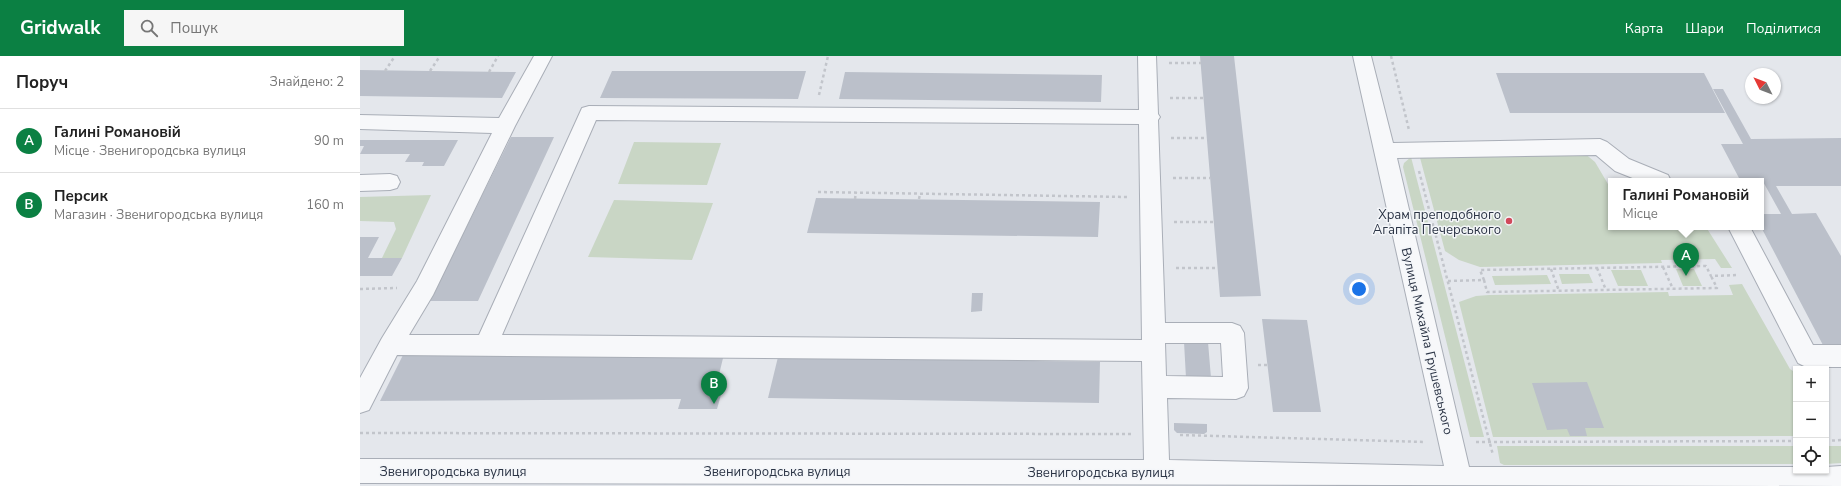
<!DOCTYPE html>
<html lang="uk">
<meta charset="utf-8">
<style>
body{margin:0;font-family:"Nunito Sans",sans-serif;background:#f6f6f6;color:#222}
.controls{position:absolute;right:12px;bottom:12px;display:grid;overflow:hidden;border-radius:0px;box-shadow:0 1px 3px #0004}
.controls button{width:36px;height:36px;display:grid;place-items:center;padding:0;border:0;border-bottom:1px solid #e0e0e0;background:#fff;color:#222;font:20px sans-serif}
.compass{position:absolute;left:1385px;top:12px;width:36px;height:36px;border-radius:50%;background:#fff;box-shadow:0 1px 3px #0004;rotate:312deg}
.you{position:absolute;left:999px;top:233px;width:14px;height:14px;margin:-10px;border:3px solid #fff;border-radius:50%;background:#1a73e8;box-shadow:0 0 0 6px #1a73e833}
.badge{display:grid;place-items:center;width:26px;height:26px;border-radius:50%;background:#0b8043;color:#fff;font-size:13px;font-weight:700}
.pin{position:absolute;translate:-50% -33px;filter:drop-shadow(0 1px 2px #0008)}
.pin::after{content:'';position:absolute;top:21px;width:14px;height:12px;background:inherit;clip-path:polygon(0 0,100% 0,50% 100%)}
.popup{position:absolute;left:1248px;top:122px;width:156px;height:52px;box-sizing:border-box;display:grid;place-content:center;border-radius:0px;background:#fff;filter:drop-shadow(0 1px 3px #0005);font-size:13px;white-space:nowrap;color:#767676}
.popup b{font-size:15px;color:#222}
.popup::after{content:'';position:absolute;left:50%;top:100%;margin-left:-8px;border:8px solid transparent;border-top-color:#fff}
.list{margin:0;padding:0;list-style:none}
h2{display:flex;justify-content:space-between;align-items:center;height:52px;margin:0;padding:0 16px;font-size:17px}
h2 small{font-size:13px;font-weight:400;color:#767676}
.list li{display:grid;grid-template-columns:26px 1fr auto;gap:12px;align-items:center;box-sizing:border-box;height:64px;padding:0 16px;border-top:1px solid #e0e0e0}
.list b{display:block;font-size:15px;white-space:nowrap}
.list p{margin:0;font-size:13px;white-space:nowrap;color:#767676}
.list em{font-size:13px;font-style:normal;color:#767676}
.icon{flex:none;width:22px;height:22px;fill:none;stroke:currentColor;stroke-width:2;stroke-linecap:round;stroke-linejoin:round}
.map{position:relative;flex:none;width:1481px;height:430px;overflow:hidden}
header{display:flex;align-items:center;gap:24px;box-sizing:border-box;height:56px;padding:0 20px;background:#0b8043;color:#fff}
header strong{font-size:19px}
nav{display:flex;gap:22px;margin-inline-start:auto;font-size:14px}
.search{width:280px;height:36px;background:#f6f6f6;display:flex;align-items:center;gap:10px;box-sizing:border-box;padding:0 14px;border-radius:0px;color:#767676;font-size:15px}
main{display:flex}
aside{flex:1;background:#fff}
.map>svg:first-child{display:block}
.green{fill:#c9d6c5}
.building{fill:#bbc0ca}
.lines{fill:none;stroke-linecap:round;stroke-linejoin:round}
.minor-casing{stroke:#a9aeb7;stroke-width:2}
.path{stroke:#c2c5cb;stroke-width:2.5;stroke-dasharray:3 3;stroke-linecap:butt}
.minor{fill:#f7f8fa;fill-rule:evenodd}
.poi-dot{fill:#d1495b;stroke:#f4f6f9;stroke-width:1.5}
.labels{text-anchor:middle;stroke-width:3;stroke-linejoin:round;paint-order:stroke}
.poi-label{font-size:13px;fill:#2b3445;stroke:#f4f6f9;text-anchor:end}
.street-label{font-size:13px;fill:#2b3445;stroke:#f4f6f9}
</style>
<header>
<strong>Gridwalk</strong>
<div class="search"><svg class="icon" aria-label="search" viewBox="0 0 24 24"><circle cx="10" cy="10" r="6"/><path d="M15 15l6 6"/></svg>Пошук</div>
<nav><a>Карта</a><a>Шари</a><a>Поділитися</a></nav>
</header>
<main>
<aside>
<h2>Поруч<small>Знайдено: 2</small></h2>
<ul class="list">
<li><span class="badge">A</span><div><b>Галині Романовій</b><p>Місце · Звенигородська вулиця</p></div><em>90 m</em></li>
<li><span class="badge">B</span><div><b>Персик</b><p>Магазин · Звенигородська вулиця</p></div><em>160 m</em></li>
</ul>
</aside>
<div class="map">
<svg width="1481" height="430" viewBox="0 0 1481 430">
<rect width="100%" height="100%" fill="#e4e7ec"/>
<path class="green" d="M274,86L361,87L347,129L258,128Z
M1223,96L1235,106L1248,128H1251V171H1346L1372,212H1361L1355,203L1301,204L1302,207L1120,211L1099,204L1085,195L1059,98Z
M1051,101L1124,381H1110L1043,111L1044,107Z
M71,139L42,202H22L36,173L34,166L0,165V141Z
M254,144L353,147L332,204L228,201Z
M1316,213H1334L1342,230H1323Z
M1251,214H1281L1288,230H1258Z
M1199,218H1229L1233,227L1202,228Z
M1187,219L1191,228L1135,229L1132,220Z
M1382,228L1430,313L1436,317V380L1133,381L1099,246L1116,240L1129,239L1308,236L1309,240L1373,239L1369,229Z
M1137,390H1436V408L1144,409L1140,407Z
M1466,390H1481V407L1466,408Z"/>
<path class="building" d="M840,0H874L901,240L860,241Z
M0,14L70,15L156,16L142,42L0,40Z
M252,15H446L438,43L240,42Z
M485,16L742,19L741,46L479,43Z
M1136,17H1344L1365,57H1150Z
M1353,33H1363L1391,83L1481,82V130H1416L1432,158L1456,157L1481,200V291H1464L1401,171V158H1421L1401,122H1379L1361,88H1383Z
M151,81H194L118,245H70Z
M0,84H98L84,110H62L64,106H45L50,98H0L4,90H0Z
M456,142L740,146L738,181L447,177Z
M0,181H19L8,202H42L32,220H0Z
M612,237H623L622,255L611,256Z
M902,263L947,264L961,356H913Z
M824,286H848L851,322H826Z
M364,298L357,327L364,328L357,353H318L321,343L20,345L43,299Z
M418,301L740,306L739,347L408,342Z
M1227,326L1244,372H1225L1227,380H1210L1207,373L1187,374L1172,327Z
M814,367L847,368V376L844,378L817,377L814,374Z"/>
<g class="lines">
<g class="minor-casing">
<path id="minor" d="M174,0H192L155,70L73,239L49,279H119L222,52L229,50L779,54L778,0H796L798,58L800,61L798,64L805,267H872L880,270L884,277L888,332L884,340L876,343L807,342L809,404L1084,410L993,0H1011L1033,87L1240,83L1247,86L1269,103L1308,119L1311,125H1280L1255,115L1236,99L1037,102L1109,411H1436V415H1466V411L1481,410V430L0,427V403L784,404L782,305L37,299L9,354L0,357V322L22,282L57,225L132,77L0,73V59L139,62ZM236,64L779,68L782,284L142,279ZM805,287H861L863,321L806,320Z
M30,118L37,120L40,126L37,132L30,134L0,135V119Z
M1368,171H1390L1453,289H1481V311H1446L1438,307Z"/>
</g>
<path class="path" d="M1031,0L1049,74
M809,7H841
M25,15L35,0
M70,15L80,0
M129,16L138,0
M459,39L468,0
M810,42H844
M811,82H847
M1059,115L1133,399
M813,122H850
M458,136L767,141
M495,143L496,136
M559,143L560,138
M814,166H854
M1303,211L1313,233
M816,212H858
M1237,212L1246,234
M1191,213L1199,235
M1124,224L1127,236L1357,232L1351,220
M1088,225L1124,224L1120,214L1346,210L1351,220L1379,219
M0,233L37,232
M898,309H908
M0,377L771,378
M820,379L1065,386
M1466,385L1481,384
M1116,386L1436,385"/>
<use href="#minor" class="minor"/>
</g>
<circle class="poi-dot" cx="1149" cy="165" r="4"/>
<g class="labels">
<g class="poi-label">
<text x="1141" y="163">Храм преподобного<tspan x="1141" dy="15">Агапіта Печерського</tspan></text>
</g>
<g class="street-label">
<text transform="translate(1068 285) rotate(77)" y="5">Вулиця Михайла Грушевського</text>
<text x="93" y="420">Звенигородська вулиця</text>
<text x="417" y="420">Звенигородська вулиця</text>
<text x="741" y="421">Звенигородська вулиця</text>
</g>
</g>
</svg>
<div class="controls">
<button>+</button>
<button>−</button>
<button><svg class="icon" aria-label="locate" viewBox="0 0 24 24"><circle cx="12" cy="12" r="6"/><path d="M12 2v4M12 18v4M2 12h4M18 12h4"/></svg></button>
</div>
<svg class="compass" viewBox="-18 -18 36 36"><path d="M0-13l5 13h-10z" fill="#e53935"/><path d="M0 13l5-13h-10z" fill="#767676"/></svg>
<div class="you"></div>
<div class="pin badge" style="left:1326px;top:220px">A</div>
<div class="popup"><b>Галині Романовій</b>Місце</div>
<div class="pin badge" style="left:354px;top:348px">B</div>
</div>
</main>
